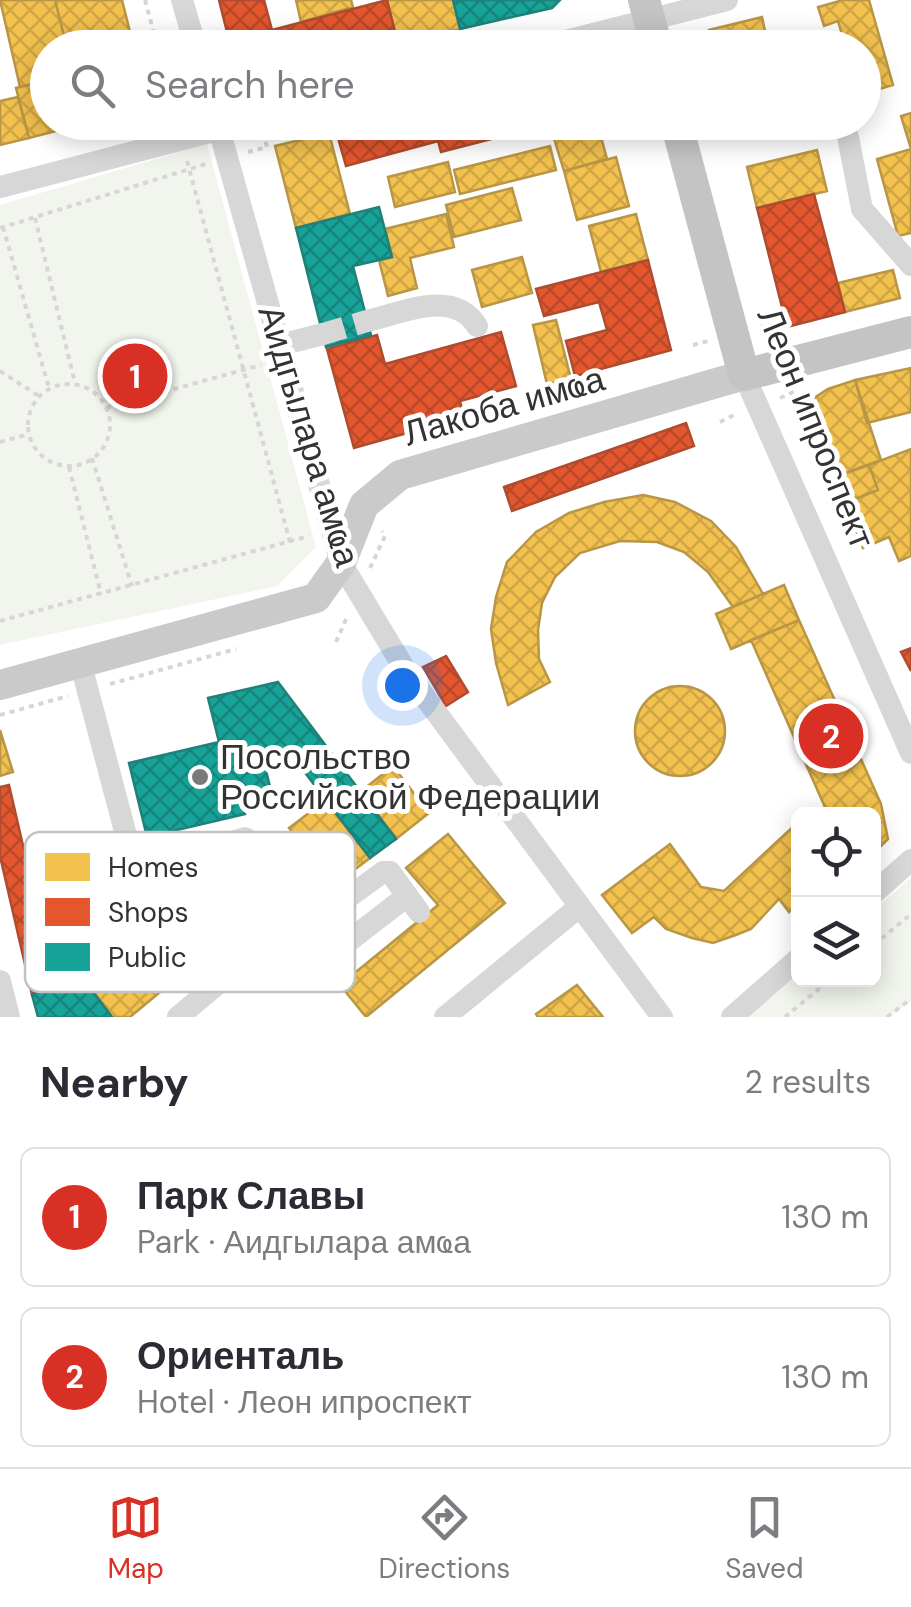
<!DOCTYPE html>
<meta charset="utf-8">
<style>
body{margin:0;font-family:"DM Sans",sans-serif;background:#f7f7f7;color:#2b2b33}
.controls{position:absolute;right:30px;bottom:30px;display:grid;overflow:hidden;border-radius:15px;box-shadow:0 5px 25px #0003}
.controls button{width:90px;height:90px;display:grid;place-items:center;padding:0;border:0;border-bottom:2px solid #e1e1e2;background:#fff;color:#2b2b33;font:50px sans-serif}
.you{position:absolute;left:402px;top:685px;width:35px;height:35px;margin:-25px;border:8px solid #fff;border-radius:50%;background:#1a73e8;box-shadow:0 0 0 15px #1a73e833}
.badge{display:grid;place-items:center;width:65px;height:65px;border-radius:50%;background:#d93025;color:#fff;font-size:32px;font-weight:700}
.pin{position:absolute;translate:-50% -50%;border:5px solid #fff;box-shadow:0 2px 10px #0006}
.list{margin:0;padding:0;list-style:none}
h2{display:flex;justify-content:space-between;align-items:center;height:130px;margin:0;padding:0 40px;font-size:42px}
h2 small{font-size:32px;font-weight:400;color:#7c7c81}
.list li{display:grid;grid-template-columns:65px 1fr auto;gap:30px;align-items:center;box-sizing:border-box;height:140px;margin:0 20px 20px;padding:0 20px;border:2px solid #e1e1e2;border-radius:15px}
.list b{display:block;font-size:38px;white-space:nowrap}
.list p{margin:0;font-size:32px;white-space:nowrap;color:#7c7c81}
.list em{font-size:32px;font-style:normal;color:#7c7c81}
.icon{flex:none;width:55px;height:55px;fill:none;stroke:currentColor;stroke-width:2;stroke-linecap:round;stroke-linejoin:round}
.map{position:relative;flex:none;width:911px;height:1017px;overflow:hidden}
.search{position:absolute;background:#fff;box-shadow:0 5px 25px #0003;left:30px;right:30px;top:30px;height:110px;display:flex;align-items:center;gap:25px;box-sizing:border-box;padding:0 35px;border-radius:55px;color:#7c7c81;font-size:38px}
.sheet{height:450px;background:#fff}
nav{display:flex;justify-content:space-around;align-items:center;box-sizing:border-box;height:140px;border-top:2px solid #e1e1e2;background:#fff;font-size:28px;color:#7c7c81}
nav a{display:grid;justify-items:center;gap:5px}
nav .on{color:#d93025}
.map>svg:first-child{display:block}
.green{fill:#f1f5ed}
.homes{fill:url(#homes-cross-hatch);stroke:#b99646;stroke-width:2.5}
.shops{fill:url(#shops-cross-hatch);stroke:#af4c30;stroke-width:2.5}
.public{fill:url(#public-cross-hatch);stroke:#1f817a;stroke-width:2.5}
.lines{fill:none;stroke-linecap:round;stroke-linejoin:round}
.minor-tunnel{stroke:#d6d6d6;stroke-width:22;stroke-dasharray:22 11;stroke-linecap:butt}
.path{stroke:#d6d6d6;stroke-width:4;stroke-dasharray:5 5;stroke-linecap:butt}
.minor{stroke:#d7d7d7;stroke-width:22}
.major{stroke:#cacaca;stroke-width:30}
.highway{stroke:#c4c4c4;stroke-width:32}
.poi-dot{fill:#7a7a7a;stroke:#fff;stroke-width:4}
.labels{text-anchor:middle;stroke-width:10;stroke-linejoin:round;paint-order:stroke}
.street-label{font-size:35px;fill:#333;stroke:#fff}
.poi-label{font-size:35px;fill:#333;stroke:#fff;text-anchor:start}
.key{fill:#fff;stroke:#c2c2c2;stroke-width:2.5}
.key-label{font-size:28px;fill:#333}
</style>
<div class="map">
<svg width="911" height="1017" viewBox="0 0 911 1017">
<defs>
<pattern id="homes-cross-hatch" width="8" height="8" patternUnits="userSpaceOnUse" patternTransform="scale(2.5)"><rect width="8" height="8" fill="#f2c14e"/><path d="M0 0l8 8M0 8l8-8" fill="none" stroke="#d0a645"/></pattern>
<pattern id="shops-cross-hatch" width="8" height="8" patternUnits="userSpaceOnUse" patternTransform="scale(2.5)"><rect width="8" height="8" fill="#e4572e"/><path d="M0 0l8 8M0 8l8-8" fill="none" stroke="#b94928"/></pattern>
<pattern id="public-cross-hatch" width="8" height="8" patternUnits="userSpaceOnUse" patternTransform="scale(2.5)"><rect width="8" height="8" fill="#17a398"/><path d="M0 0l8 8M0 8l8-8" fill="none" stroke="#15857d"/></pattern>
</defs>
<rect width="100%" height="100%" fill="#fff"/>
<path class="green" d="M207,144L316,547L277,586L0,645V205Z
M911,878V1001L890,1017H745L798,973V979H874V910Z"/>
<path class="homes" d="M0,0H55L67,48H48V80L20,87Z
M55,0H122L134,48H67Z
M296,0H351L353,7L301,22Z
M387,0H453L460,29L398,44Z
M843,0H869L893,85L866,93L871,112L864,114V48H846L838,21L824,26L818,7Z
M762,17L767,40L748,48H713L709,30Z
M48,80V122L87,123L29,138L16,88Z
M18,97L29,138L0,145V101Z
M911,113V233L898,236L877,159L911,149L901,116Z
M549,122H597L607,159L564,171Z
M732,122H796L735,137Z
M329,133L350,214L296,228L275,146Z
M550,146L556,170L460,194L454,170Z
M817,150L827,191L757,208L747,167Z
M616,157L629,206L577,220L564,171Z
M448,162L455,192L395,207L388,177Z
M512,188L521,220L454,237L446,205Z
M446,214L454,247L410,258L417,288L388,296L379,260L392,257L385,229Z
M636,214L648,260L601,272L589,226Z
M522,257L532,293L482,307L472,270Z
M893,270L900,298L845,312L838,283Z
M556,320L571,379L547,384L533,325Z
M911,368V412L867,423L855,380Z
M855,380L881,460L832,478L811,423V400L828,389Z
M911,449V556L899,561L889,537L863,548L845,503L878,490L869,465Z
M869,465L878,490L842,504L832,478Z
M643,495L675,502L711,521L736,547L763,594L733,607L708,572L684,552L657,542L620,541L580,553L555,577L542,603L538,630L539,659L550,682L508,705L496,663L491,629L496,597L507,562L536,532L569,513L604,502Z
M784,585L799,620L731,649L716,614Z
M799,620L881,804L888,839L874,853V814H828L751,640Z
M635 731a45 45 0 1 1 90 0a45 45 0 1 1-90 0Z
M0,730L13,772L0,776Z
M393,766L429,813L396,839L360,792Z
M326,800L370,858L333,886L289,828Z
M798,822V903L789,912L779,899L751,929L736,935L713,943L692,938L666,929L654,917L632,933L602,895L670,844L701,887L724,891Z
M448,834L505,903L366,1017L340,985L438,905L406,868Z
M197,909L223,940L130,1017H112L95,994Z
M577,985L603,1017H538L536,1014Z"/>
<path class="shops" d="M219,0H264L272,30L387,0L398,44L386,48H231Z
M352,122H433L438,141L346,166L335,127Z
M433,122H508L511,134L441,152Z
M814,194L845,312L787,327L757,208Z
M648,260L671,350L575,376L566,341L607,330L599,302L544,316L536,289Z
M501,332L516,386L460,401L462,409L405,424L407,433L354,448L327,349L377,335L385,364Z
M686,423L694,446L512,511L504,487Z
M911,648V671L901,652Z
M446,656L468,692L446,706L423,667Z
M9,785L39,915L54,912L68,976L32,995L0,856V787Z"/>
<path class="public" d="M453,0H560L552,8L460,29Z
M379,207L392,257L353,266L371,335L326,347L296,228Z
M278,682L396,839L370,858L287,749L262,754L271,791L241,798L245,814L147,837L129,763L219,742L208,698Z
M78,972L112,1017H38L32,995Z"/>
<g class="lines">
<path class="minor-tunnel" d="M323,334L367,321"/>
<path class="path" d="M145,0L158,48
M248,152L267,147L264,136
M187,161L290,542
M35,218L75,383
M3,227L49,388
M0,228L206,164
M760,327L773,324
M693,345L708,341
M0,371L39,396
M28 425a41 41 0 1 1 82 0a41 41 0 1 1-82 0Z
M780,398L798,390
M106,408L261,365
M720,422L738,413
M0,442L29,434
M92,458L132,586
M69,467L101,594
M370,568L385,536L382,531
M0,621L309,536
M336,642L347,617
M110,684L236,649
M0,715L68,696
M874,945L911,914
M785,1017L831,979
M887,1017L911,999"/>
<path class="minor" d="M182,0L196,48
M538,48L727,0
M217,122L341,563L407,673L662,1017
M848,137L862,209L911,265
M0,187L248,122
M367,321C403,313 453,288 477,326
M280,345L323,334
M744,375L911,753
M81,665L127,839L147,864L160,863L245,838L261,848L342,969
M874,893L911,860
M312,924L383,872H390L419,912
M332,954L407,896
M0,981L9,1017
M178,1017L245,961
M445,1017L579,907
M732,1017L798,959"/>
<path class="major" d="M0,685L316,598L341,563L364,505L400,475L744,375"/>
<path class="highway" d="M644,0L657,48
M676,122L744,375L911,332"/>
</g>
<circle class="poi-dot" cx="200" cy="777" r="10"/>
<g class="labels">
<g class="street-label">
<text transform="translate(504 406) rotate(-16)" y="12">Лакоба имҩа</text>
<text transform="translate(816 428) rotate(68)" y="12">Леон ипроспект</text>
<text transform="translate(309 436) rotate(73)" y="12">Аидгылара амҩа</text>
</g>
<g class="poi-label">
<text x="220" y="769">Посольство<tspan x="220" dy="40">Российской Федерации</tspan></text>
</g>
</g>
<rect x="25" y="832" width="330" height="160" rx="15" class="key"/>
<rect x="45" y="853" width="45" height="28" fill="#f2c14e"/>
<rect x="45" y="898" width="45" height="28" fill="#e4572e"/>
<rect x="45" y="943" width="45" height="28" fill="#17a398"/>
<g class="key-label">
<text x="108" y="877">Homes</text>
<text x="108" y="922">Shops</text>
<text x="108" y="967">Public</text>
</g>
</svg>
<div class="controls">
<button><svg class="icon" aria-label="locate" viewBox="0 0 24 24"><circle cx="12" cy="12" r="6"/><path d="M12 2v4M12 18v4M2 12h4M18 12h4"/></svg></button>
<button><svg class="icon" aria-label="layers" viewBox="0 0 24 24"><path d="M12 4l9 5-9 5-9-5zM3 14l9 5 9-5"/></svg></button>
</div>
<div class="you"></div>
<div class="pin badge" style="left:135px;top:376px">1</div>
<div class="pin badge" style="left:831px;top:736px">2</div>
<div class="search"><svg class="icon" aria-label="search" viewBox="0 0 24 24"><circle cx="10" cy="10" r="6"/><path d="M15 15l6 6"/></svg>Search here</div>
</div>
<section class="sheet">
<h2>Nearby<small>2 results</small></h2>
<ul class="list">
<li><span class="badge">1</span><div><b>Парк Славы</b><p>Park · Аидгылара амҩа</p></div><em>130 m</em></li>
<li><span class="badge">2</span><div><b>Ориенталь</b><p>Hotel · Леон ипроспект</p></div><em>130 m</em></li>
</ul>
</section>
<nav>
<a class="on"><svg class="icon" aria-label="map" viewBox="0 0 24 24"><path d="M3 6l6-2 6 2 6-2v14l-6 2-6-2-6 2zM9 4v14M15 6v14"/></svg>Map</a>
<a><svg class="icon" aria-label="directions" viewBox="0 0 24 24"><path d="M12 3l9 9-9 9-9-9zM9 14v-3h6M13 9l2 2-2 2"/></svg>Directions</a>
<a><svg class="icon" aria-label="saved" viewBox="0 0 24 24"><path d="M7 4h10v16l-5-4-5 4z"/></svg>Saved</a>
</nav>
